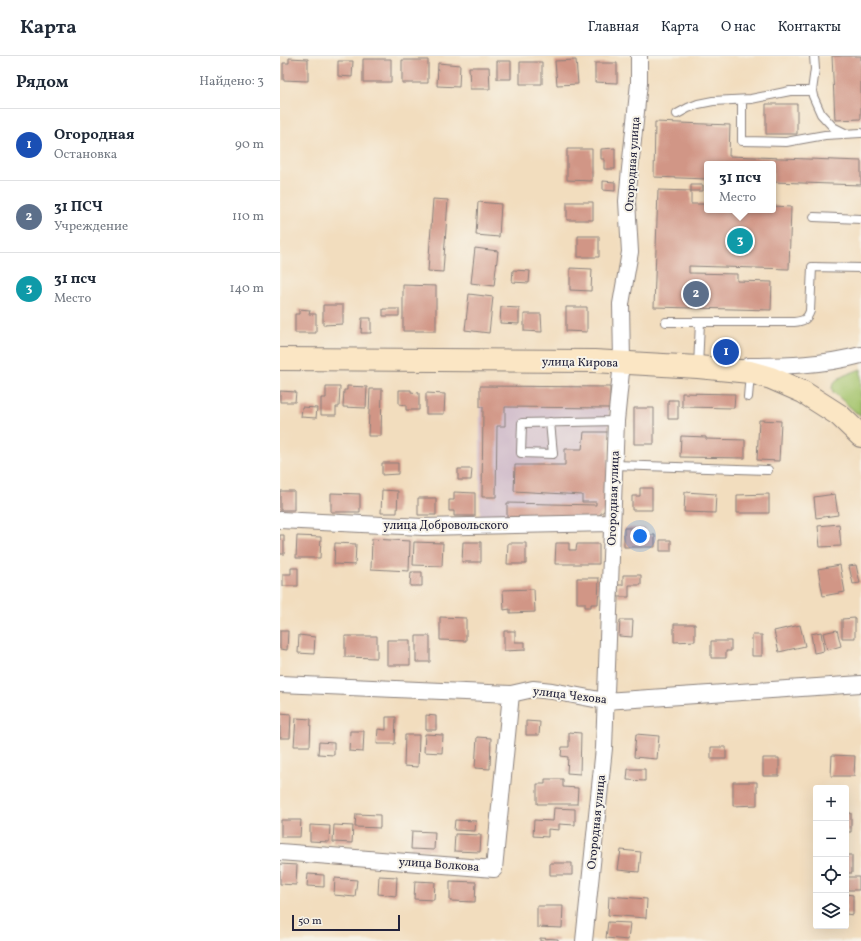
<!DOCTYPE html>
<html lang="ru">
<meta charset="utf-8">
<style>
body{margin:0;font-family:Vollkorn,serif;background:#f6f6f7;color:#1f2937}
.controls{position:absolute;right:12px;bottom:12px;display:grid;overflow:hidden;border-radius:4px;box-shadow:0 4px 16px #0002}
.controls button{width:36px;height:36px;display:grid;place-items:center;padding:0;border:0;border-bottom:1px solid #e0e1e3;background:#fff;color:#1f2937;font:20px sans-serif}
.scale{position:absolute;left:12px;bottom:10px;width:108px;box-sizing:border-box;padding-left:4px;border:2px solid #22223b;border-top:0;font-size:11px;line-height:14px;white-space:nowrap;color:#22223b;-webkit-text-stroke:3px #f7f3e8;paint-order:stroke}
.you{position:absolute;left:360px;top:480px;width:14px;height:14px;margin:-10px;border:3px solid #fff;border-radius:50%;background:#1a73e8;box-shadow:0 0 0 6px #1a73e833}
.badge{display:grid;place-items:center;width:26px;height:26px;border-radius:50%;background:#d93025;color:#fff;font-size:13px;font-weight:700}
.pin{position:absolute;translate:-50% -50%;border:2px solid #fff;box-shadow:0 1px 4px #0006}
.popup{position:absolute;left:424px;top:105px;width:72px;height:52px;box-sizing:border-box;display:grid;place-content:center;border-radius:4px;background:#fff;filter:drop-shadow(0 1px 3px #0005);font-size:13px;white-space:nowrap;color:#747a83}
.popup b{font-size:15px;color:#1f2937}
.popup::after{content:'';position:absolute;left:50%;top:100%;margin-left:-8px;border:8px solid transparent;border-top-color:#fff}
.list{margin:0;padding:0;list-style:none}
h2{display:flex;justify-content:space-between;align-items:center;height:52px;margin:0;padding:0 16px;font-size:17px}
h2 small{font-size:13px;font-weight:400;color:#747a83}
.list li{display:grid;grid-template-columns:26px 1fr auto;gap:12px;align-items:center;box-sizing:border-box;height:72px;padding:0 16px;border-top:1px solid #e0e1e3}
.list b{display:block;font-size:15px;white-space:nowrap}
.list p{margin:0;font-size:13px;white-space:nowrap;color:#747a83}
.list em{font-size:13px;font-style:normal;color:#747a83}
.icon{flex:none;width:22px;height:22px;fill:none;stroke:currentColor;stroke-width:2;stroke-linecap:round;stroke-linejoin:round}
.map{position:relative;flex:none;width:581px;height:885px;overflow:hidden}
header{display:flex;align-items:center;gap:24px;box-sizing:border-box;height:56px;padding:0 20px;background:#fff;border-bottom:1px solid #e0e1e3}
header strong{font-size:19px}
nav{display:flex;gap:22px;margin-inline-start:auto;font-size:14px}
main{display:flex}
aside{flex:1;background:#fff}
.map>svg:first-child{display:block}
.industrial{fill:#d1bdcb}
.green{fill:#a3c36b;stroke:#627253}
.building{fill:#d19686}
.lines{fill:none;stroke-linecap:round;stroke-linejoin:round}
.service-casing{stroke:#8a807c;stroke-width:10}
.minor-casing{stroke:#8a807c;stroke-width:18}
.secondary-casing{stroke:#8a807c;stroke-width:24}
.service{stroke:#fff;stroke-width:8}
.minor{stroke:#fff;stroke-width:16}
.secondary{stroke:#fbe6c4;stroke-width:22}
.labels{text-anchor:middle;stroke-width:4;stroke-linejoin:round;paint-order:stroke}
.street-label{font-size:12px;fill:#22223b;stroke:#f7f3e8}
</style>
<header>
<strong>Карта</strong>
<nav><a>Главная</a><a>Карта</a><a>О нас</a><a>Контакты</a></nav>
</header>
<main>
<aside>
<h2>Рядом<small>Найдено: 3</small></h2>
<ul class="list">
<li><span class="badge" style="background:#1a4fb4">1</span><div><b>Огородная</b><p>Остановка</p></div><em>90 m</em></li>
<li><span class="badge" style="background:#5c6f8a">2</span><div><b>31 ПСЧ</b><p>Учреждение</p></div><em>110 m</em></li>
<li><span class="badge" style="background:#0f9aa8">3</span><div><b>31 псч</b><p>Место</p></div><em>140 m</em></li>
</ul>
</aside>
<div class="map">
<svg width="581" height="885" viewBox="0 0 581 885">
<rect width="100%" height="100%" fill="#f7f3e8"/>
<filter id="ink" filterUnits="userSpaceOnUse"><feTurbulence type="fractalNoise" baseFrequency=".025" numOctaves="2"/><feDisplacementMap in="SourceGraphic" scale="8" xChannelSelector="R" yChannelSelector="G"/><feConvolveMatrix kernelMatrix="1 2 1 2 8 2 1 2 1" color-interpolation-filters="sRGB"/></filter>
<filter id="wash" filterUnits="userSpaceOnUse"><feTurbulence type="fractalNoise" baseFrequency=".012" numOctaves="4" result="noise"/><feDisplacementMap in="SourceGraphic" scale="16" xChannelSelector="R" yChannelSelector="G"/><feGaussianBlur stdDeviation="0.9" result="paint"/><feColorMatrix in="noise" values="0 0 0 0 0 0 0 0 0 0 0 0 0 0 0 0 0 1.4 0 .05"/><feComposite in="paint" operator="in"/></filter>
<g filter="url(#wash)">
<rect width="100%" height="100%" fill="#f2ddbe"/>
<path class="industrial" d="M200,330L330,331L327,452L315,463L200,461Z"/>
<path class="green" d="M581,313V361L553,336C547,323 571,317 581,313Z"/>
<g id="blocks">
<path class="building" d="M552,0H581V63L555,64Z
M9,2L28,3V25L3,24V7H9Z
M83,3H111V26H83Z
M122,4H148V27H122Z
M296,4L298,28L277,29L275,5Z
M58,5H73L72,21L58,20Z
M217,5H231V23H217Z
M240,6H262V28H240Z
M158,7L180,9L179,31L157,30Z
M315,7H337V27L315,26Z
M189,11H209L210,33H190Z
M486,48H517V78H486Z
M375,66L450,69L449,100L581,105V129L493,126V108H427V123L374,121Z
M335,92V113H324V103H321V93Z
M287,93H312V125L287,124Z
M323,125L335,126V135L323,134Z
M411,129H423V135H411Z
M378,134L411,135V148H427V154H493V150L511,151L509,213L409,210V217L457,218V225L492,226L491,254L374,251Z
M153,143L168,144L163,216L148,215Z
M198,146L221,148L219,181L196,179Z
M287,146H313V164H287Z
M298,180H319V201H298Z
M195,192L218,195L214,230L191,227Z
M290,212L312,213L311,235L290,234Z
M233,214L250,215L249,227L232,226Z
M123,229L156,230V275H123Z
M189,238L213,241L209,277L185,274Z
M43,249H63V268L43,269Z
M221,251L239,252V268L220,267Z
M286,251H307V276L286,275Z
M19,253L30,254L29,258H36V277H15V258H19Z
M103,253H119V260H103Z
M244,258H261L262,276L244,275Z
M82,262H91V277H81Z
M67,330L87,331L86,352L63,351L64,334H67Z
M200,330L330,331V352L225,351V370H217L216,441H202L203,351H200Z
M46,331H60L59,351H56V359H41V342H46Z
M90,333H102L101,380H88Z
M119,334H131V336L139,337V354H126V349L119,348Z
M0,335L16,336L15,346H0Z
M146,337L165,338L164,358H146Z
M402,337L455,338L454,352L402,351Z
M388,344H398V363H388Z
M22,351L37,352L36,362L21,361Z
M354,352H374V388H354Z
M479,364L501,365L499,405L477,404Z
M304,376H328L327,452L315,463L227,461V447L316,449V446H302V439L234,435L235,409H285V393H302Z
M401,380L426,381V383L465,384V402L400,401Z
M102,407H118V418L102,419Z
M178,413H192L191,424H178Z
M360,432H372V454H352V440H360Z
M102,434L118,435L117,457H101Z
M0,435H14V454H0Z
M174,436L195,437V460H174V455H169V444H174Z
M405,436L436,438L435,457L404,456Z
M51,437L80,438V456H51Z
M489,438V457H457V439Z
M555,438L558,459L536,462L534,441Z
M138,442H156V459H138Z
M559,468L561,490L540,491L538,470Z
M344,472H365V479H375V491H344Z
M0,479H4V498H0Z
M17,480L41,481L40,502H16Z
M92,483L130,485L129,515L91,513Z
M380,484H391V495H380Z
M134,486L163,487L162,510L133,509Z
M183,486H201V506H182Z
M55,487L76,488L75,509L54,508Z
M228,487H246V508H227Z
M276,487H289V494H296L297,488H319V508H275Z
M560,509L565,536L543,540L538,513Z
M576,509L580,527L573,528L569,510Z
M11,512H18V530H3V518H11Z
M131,516H142V530H130Z
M343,519H361V529H349V541H338V529H343Z
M297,522H319L318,548H311V551H305V547H297Z
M254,533L255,556L230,557V553L224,554L223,534Z
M160,561L186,562V585L160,584Z
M575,562V582H562V563Z
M340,564H353L352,581L339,580Z
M394,568H415V585L394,586Z
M520,569L525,590L499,596L494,575Z
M557,574L561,590L547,594L543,577Z
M0,575H8L7,594L0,593Z
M224,575H235V586H245V594L224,595Z
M541,576L544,595L534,597L531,578Z
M19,579L35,581L34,598L18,597Z
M472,579H482V600H472Z
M65,580H97V602L65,601Z
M136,580H150V606H136Z
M107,584H130V609H107Z
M431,585H451V595H446V602H431Z
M0,657L11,658L10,682H0Z
M146,659L156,660V674H146Z
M106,661H116L115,688H97L98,673L106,674Z
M16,662L31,663L30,690H14Z
M246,665L260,666L259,679H246Z
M70,675H84L83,696L69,695Z
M289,676L301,677L300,718L287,717L288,701L281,700L282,691H289Z
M145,678L163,679L162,697L144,696Z
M356,678L379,680L377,703L354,701Z
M125,679H139L138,711L124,710Z
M197,681L211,682L210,713L195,712Z
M39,686L54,687V699L38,698Z
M431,691H446V703H431Z
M552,699L575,700L574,720H551Z
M483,702H499V720H483Z
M348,713H365V725L347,724Z
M265,723H283V731L298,732L297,748H257V728H265Z
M453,726H477V749L453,750Z
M274,752L295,753V769L279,768V774L268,773V781L253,780L254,764L273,765Z
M566,757H571V776H566Z
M76,758L100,759V772L75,771Z
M1,764H21L20,781H1Z
M175,764L196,765L195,775L174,774Z
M30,769L50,770L49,786L30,785Z
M54,769L73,770L72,787L53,786Z
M132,775L155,776L154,794L131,793Z
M175,778L201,779L200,796L174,795Z
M341,794L361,796L359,816L338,814Z
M566,799H572V817H566Z
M270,807H292V819H270Z
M0,808L17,809L16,829L0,828Z
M28,818L44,819V831L27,830Z
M99,820L117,821L116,840L98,838Z
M566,821H579V834H566Z
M55,822L77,824L75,841L54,839Z
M135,825L155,826L154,844L134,843Z
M170,825L196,826L195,846L170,845Z
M566,838L573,839V859L566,858Z
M329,840L367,843L366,862L328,859Z
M257,850H283L282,872L257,871Z
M328,866L350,867L348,884L326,882Z
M260,882L278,883V885H260Z"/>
</g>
</g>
<g filter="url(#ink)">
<use href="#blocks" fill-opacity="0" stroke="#8a807c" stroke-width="1"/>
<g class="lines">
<g class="service-casing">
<path id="service" d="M534,0L535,13L532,35L533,40L541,58L553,71L565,77
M462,44V85L506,86L545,79L581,77
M397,58L408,52L418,48L433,45L471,43L510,35H532
M534,161L581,163
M386,266H514C523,265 527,264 530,255L532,211L581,212
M418,311L420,266
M468,341L470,318
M270,366L273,398L241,397L242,367L336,365
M334,409L488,414"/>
</g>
<g class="minor-casing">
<path id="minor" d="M468,310C506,310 544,309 581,299
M0,464L143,471L332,467
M0,628L231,638L253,633L272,635L325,645L581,628
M0,796L214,813L231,638
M304,885L324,692L336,365L342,306L341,248L350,196L347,145L350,113L359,27V0"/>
</g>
<g class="secondary-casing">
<path id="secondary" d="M0,303L314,305L418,311L470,316L491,322L523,336L559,359L581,380"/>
</g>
<use href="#service" class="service"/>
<use href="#minor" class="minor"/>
<use href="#secondary" class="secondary"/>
</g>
</g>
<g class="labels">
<g class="street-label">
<text transform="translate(352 108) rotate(-86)" y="4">Огородная улица</text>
<text transform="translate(300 306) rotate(1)" y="4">улица Кирова</text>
<text transform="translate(333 442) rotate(-88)" y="4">Огородная улица</text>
<text x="166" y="473">улица Добровольского</text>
<text transform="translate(290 639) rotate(7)" y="4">улица Чехова</text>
<text transform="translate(316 766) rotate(-84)" y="4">Огородная улица</text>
<text transform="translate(159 808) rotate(4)" y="4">улица Волкова</text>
</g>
</g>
</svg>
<div class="controls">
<button>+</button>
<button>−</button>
<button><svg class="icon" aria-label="locate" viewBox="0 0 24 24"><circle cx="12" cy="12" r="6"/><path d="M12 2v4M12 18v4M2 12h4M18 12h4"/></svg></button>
<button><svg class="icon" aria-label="layers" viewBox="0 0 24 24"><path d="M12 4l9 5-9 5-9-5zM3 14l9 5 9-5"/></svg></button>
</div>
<div class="scale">50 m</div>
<div class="you"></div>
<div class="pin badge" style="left:446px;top:296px;background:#1a4fb4">1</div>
<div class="pin badge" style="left:416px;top:238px;background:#5c6f8a">2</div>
<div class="pin badge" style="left:460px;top:185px;background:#0f9aa8">3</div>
<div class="popup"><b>31 псч</b>Место</div>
</div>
</main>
